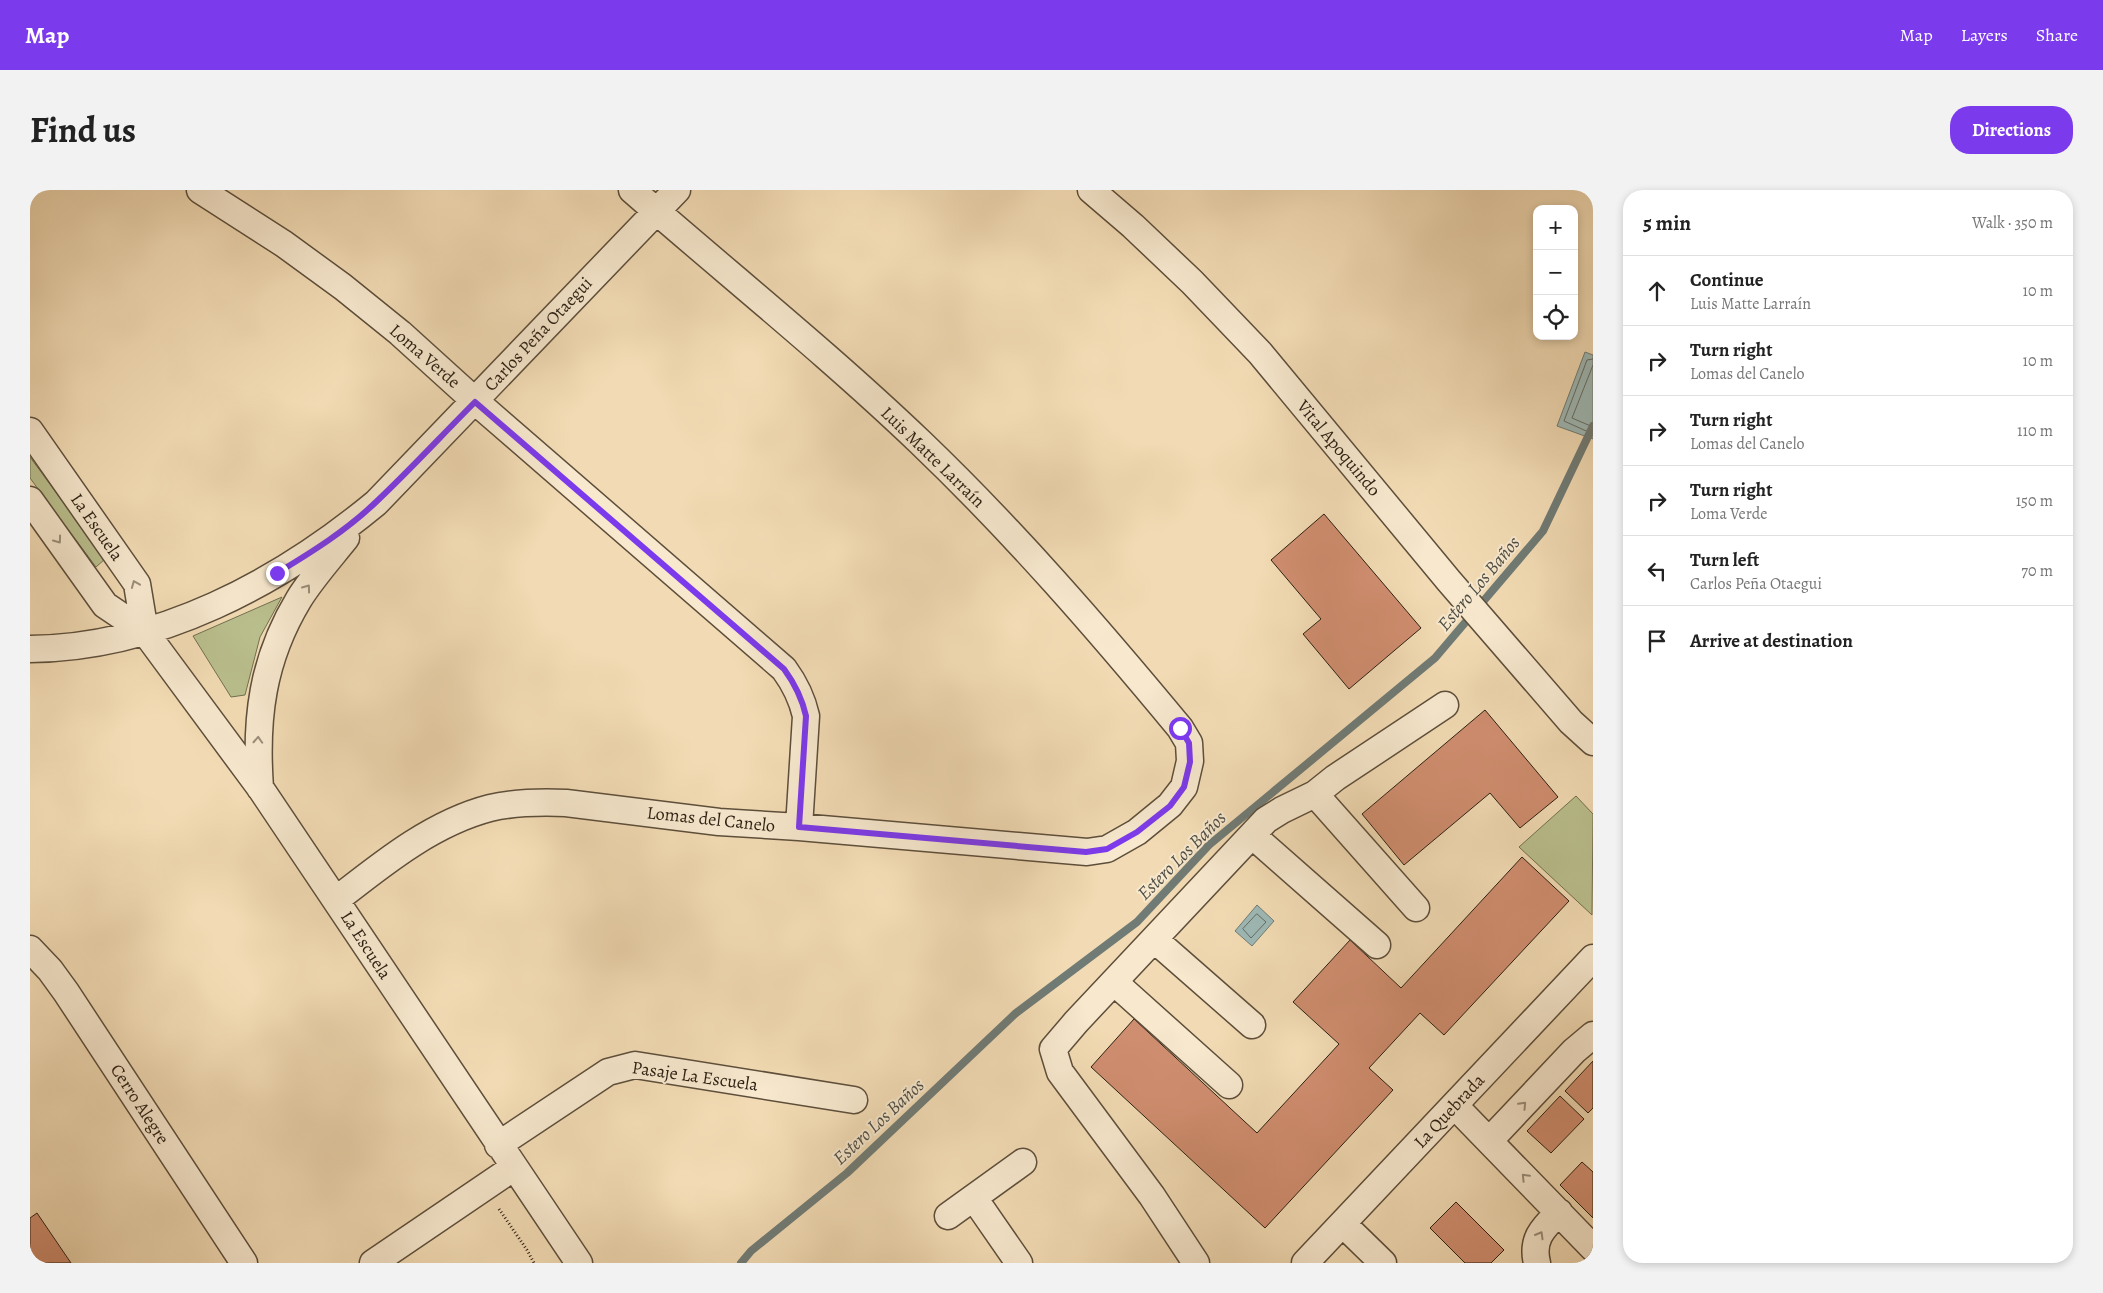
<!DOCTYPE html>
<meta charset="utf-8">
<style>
body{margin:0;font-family:Alegreya,serif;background:#f2f2f2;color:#222}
.controls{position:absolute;right:15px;top:15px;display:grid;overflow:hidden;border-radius:10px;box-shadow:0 2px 8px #0003}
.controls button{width:45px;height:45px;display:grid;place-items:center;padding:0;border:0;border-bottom:1px solid #e0e0e0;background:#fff;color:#222;font:25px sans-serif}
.stop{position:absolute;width:15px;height:15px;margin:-11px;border:4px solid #7c3aed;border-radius:50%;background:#fff}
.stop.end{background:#7c3aed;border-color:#fff;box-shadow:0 1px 5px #0008}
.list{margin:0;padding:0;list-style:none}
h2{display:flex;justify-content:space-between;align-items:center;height:65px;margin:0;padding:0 20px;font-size:21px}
h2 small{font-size:16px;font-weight:400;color:#767676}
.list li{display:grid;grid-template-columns:32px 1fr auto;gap:15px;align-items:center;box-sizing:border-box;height:70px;padding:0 20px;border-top:1px solid #e0e0e0}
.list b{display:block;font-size:19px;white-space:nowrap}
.list p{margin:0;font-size:16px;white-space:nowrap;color:#767676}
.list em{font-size:16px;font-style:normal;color:#767676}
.icon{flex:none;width:28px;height:28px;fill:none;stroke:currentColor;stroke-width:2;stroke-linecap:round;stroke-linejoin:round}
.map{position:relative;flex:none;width:1563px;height:1073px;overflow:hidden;border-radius:20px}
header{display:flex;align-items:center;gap:30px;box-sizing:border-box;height:70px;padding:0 25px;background:#7c3aed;color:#fff}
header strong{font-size:24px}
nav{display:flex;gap:28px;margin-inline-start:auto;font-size:18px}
.intro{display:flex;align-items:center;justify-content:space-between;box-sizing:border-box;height:120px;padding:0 30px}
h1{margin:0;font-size:35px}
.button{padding:12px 22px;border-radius:20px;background:#7c3aed;color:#fff;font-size:18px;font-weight:700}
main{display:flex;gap:30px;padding:0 30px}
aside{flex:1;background:#fff;border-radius:20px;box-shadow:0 2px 8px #0003}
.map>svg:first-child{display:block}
.green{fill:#bac08e;stroke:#727050}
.water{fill:#9eb9b6;stroke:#707b75}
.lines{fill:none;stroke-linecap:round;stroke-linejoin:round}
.shore{stroke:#646c64;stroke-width:1}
.stream{stroke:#707b75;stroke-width:8}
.building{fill:#d08e70;stroke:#2b1f13}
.minor-casing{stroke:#5d4e3b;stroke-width:29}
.path{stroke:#2b1f13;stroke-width:3;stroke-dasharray:1 2.5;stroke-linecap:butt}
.minor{stroke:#f7e8ce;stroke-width:26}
.oneway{stroke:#9b8e7a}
.route{stroke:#7c3aed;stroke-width:6}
.labels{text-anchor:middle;stroke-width:4;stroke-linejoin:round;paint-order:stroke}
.street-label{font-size:18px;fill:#2b1f13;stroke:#f7e8ce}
.water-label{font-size:19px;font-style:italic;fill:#4e4d44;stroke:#f7e8ce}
</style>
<header>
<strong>Map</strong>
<nav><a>Map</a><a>Layers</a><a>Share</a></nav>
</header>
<div class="intro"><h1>Find us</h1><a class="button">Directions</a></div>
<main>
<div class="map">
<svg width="1563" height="1073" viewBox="0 0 1563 1073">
<rect width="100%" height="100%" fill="#f2dbb4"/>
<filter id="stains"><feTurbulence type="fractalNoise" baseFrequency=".004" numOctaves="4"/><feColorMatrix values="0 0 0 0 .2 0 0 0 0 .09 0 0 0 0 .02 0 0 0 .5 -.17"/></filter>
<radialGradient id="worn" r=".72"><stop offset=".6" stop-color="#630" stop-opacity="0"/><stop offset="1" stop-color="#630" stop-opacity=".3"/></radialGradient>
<path class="green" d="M0,267L75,369L66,377L0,288Z
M252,407L230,447L215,505L201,507L163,446Z
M1546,606L1563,624L1562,725L1489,657Z"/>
<path class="water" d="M1555,162L1563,165V249L1527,236Z
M1227,715L1244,731L1222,756L1205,741Z"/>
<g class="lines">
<path class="shore" d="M1563,169L1557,170L1534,231L1563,244
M1563,175L1542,228L1563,237
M1227,724L1236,732L1221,748L1213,739Z"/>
<path class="stream" d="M711,1073L721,1061L817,983L986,823L1107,732L1179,655L1405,468L1513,341L1563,236"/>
</g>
<path class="building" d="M1294,324L1391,438L1319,499L1273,444L1291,429L1241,370Z
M1455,520L1528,607L1490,638L1460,603L1374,675L1332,624Z
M1492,667L1539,711L1414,845L1390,823L1339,878L1363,900L1235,1038L1061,877L1104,829L1227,943L1309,854L1263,812L1320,750L1371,798Z
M1563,871V918L1558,923L1535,901Z
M1530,906L1554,929L1521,963L1497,941Z
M1552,972L1563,982V1028L1530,995Z
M1426,1012L1474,1060L1461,1073H1435L1400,1038Z
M7,1023L41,1073H0V1028Z"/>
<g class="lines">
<g class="minor-casing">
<path id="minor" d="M170,0L254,54L313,97L370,143L445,211L754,479C765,494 772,508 776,526L769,637
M1061,0L1103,36L1162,92L1230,163L1419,391L1541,532L1563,552
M0,241L107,394L115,442
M0,310L75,415L115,442L231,599L549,1073
M0,459C128,458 249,393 346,313L647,0
M230,598C225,529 232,470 269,409C282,388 300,368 316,348
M1285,604L1386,718
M1222,645L1347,755
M306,710C352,674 402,633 460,618C485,612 510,612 536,613L689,632L769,637L1057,662L1077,659L1107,642L1140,615L1154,597L1160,571L1159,553L1150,538C1068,439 984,342 890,252C798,164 698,84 602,0
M1125,750L1222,835
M0,759L20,780L36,802L214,1073
M1084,792L1199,895
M1425,916L1563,1058
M1459,951L1544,861L1563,845
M468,955L578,882L605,875L824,910
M944,1008L989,1073
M918,1026L993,972
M1313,1034L1353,1073
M343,1073L483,978
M1166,1073L1122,1006L1030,882L1023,859L1046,832L1236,630L1252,620L1285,604L1305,588L1415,515
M1275,1073L1563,768
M1507,1073C1501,1049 1513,1038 1529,1022"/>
</g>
<path class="path" d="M469,1019L497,1060L504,1073"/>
<use href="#minor" class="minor"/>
</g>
<defs><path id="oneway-chevron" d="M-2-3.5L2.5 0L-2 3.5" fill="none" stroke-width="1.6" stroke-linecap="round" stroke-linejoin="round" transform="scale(1.25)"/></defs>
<g class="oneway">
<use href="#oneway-chevron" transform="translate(28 350) rotate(54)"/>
<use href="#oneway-chevron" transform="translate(105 394) rotate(-112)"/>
<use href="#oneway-chevron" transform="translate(277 398) rotate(-54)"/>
<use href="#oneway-chevron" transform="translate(228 550) rotate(-87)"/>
<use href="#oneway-chevron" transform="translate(1493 915) rotate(-47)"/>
<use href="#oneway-chevron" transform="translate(1495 987) rotate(-134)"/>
<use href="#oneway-chevron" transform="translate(1510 1045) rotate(-60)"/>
</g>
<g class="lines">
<path class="route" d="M247,383C282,362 317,340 346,312C380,280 412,245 445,212L754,479C765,494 772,508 776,526L769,637L1056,662L1077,659L1107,642L1140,616L1154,597L1160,572L1159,553L1150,538"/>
</g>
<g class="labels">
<g class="street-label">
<text transform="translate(508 144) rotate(-47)" y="6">Carlos Peña Otaegui</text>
<text transform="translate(395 166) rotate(41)" y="6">Loma Verde</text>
<text transform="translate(1309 258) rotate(50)" y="6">Vital Apoquindo</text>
<text transform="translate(903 267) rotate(44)" y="6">Luis Matte Larraín</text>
<text transform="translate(67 337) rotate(55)" y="6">La Escuela</text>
<text transform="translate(681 629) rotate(6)" y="6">Lomas del Canelo</text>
<text transform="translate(336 755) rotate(57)" y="6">La Escuela</text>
<text transform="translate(665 886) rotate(8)" y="6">Pasaje La Escuela</text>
<text transform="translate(110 914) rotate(57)" y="6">Cerro Alegre</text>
<text transform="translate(1419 921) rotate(-47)" y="6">La Quebrada</text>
</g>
<g class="water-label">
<text transform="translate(1448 393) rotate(-50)" y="7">Estero Los Baños</text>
<text transform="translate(1151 665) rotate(-45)" y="7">Estero Los Baños</text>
<text transform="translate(848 931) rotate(-43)" y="7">Estero Los Baños</text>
</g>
</g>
<rect width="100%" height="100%" filter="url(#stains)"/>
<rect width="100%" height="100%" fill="url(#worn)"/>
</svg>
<div class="controls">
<button>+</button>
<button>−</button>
<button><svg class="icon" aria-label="locate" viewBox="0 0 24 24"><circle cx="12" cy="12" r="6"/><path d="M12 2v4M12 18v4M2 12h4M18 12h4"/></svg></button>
</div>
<div class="stop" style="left:1150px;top:538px"></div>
<div class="stop end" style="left:247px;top:383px"></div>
</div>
<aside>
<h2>5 min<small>Walk · 350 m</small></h2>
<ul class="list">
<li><svg class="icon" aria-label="ahead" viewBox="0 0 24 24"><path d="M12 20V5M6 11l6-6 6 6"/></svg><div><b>Continue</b><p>Luis Matte Larraín</p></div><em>10 m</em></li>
<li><svg class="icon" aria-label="right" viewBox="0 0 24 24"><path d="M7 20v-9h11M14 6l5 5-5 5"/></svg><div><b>Turn right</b><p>Lomas del Canelo</p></div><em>10 m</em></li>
<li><svg class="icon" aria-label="right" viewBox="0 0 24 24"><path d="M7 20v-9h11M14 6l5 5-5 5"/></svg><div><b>Turn right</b><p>Lomas del Canelo</p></div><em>110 m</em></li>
<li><svg class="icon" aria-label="right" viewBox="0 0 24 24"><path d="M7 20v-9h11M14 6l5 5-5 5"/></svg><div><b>Turn right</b><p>Loma Verde</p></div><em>150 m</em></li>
<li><svg class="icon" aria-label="left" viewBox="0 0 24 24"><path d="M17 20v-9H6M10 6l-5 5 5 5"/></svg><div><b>Turn left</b><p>Carlos Peña Otaegui</p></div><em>70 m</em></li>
<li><svg class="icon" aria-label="arrive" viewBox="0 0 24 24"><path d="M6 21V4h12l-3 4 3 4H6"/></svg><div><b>Arrive at destination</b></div></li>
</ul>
</aside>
</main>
